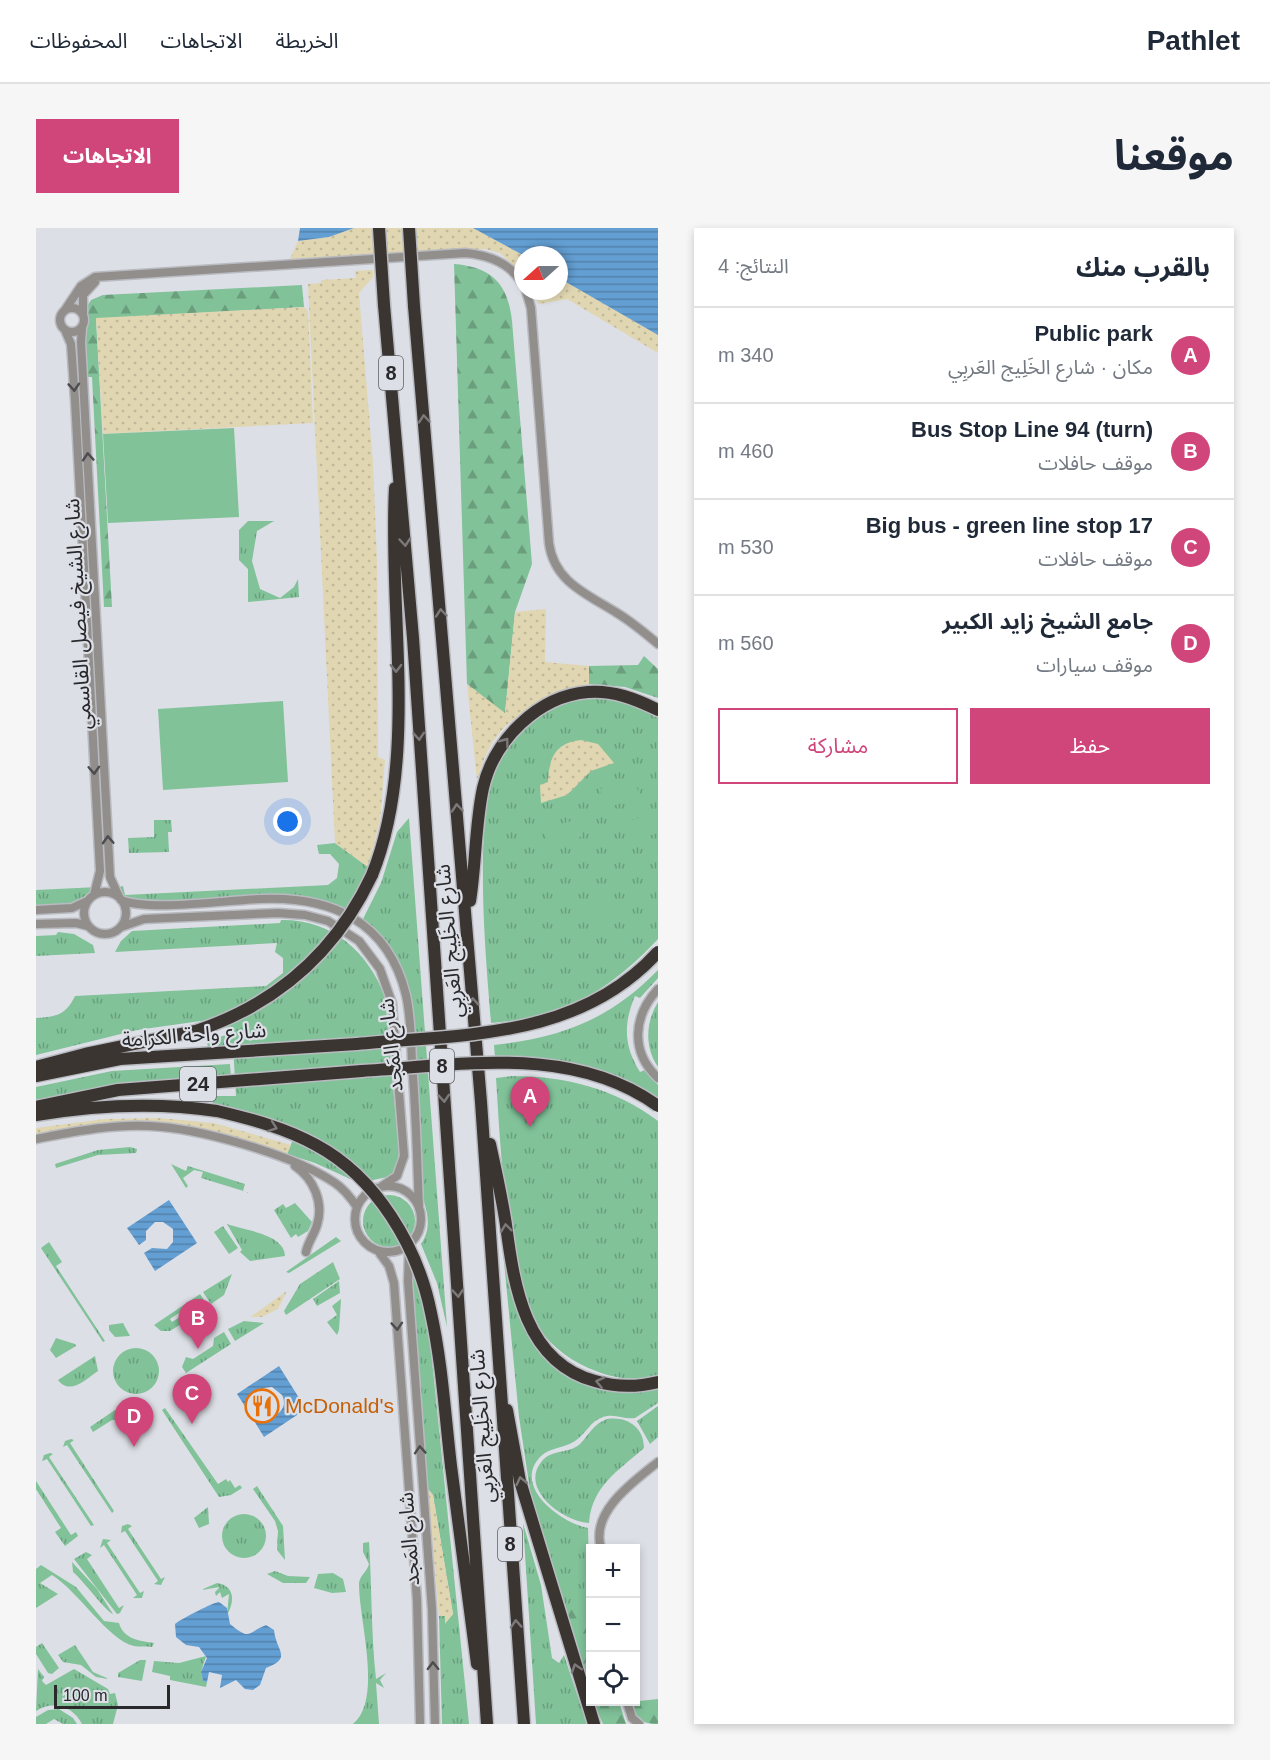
<!DOCTYPE html>
<html lang="ar">
<meta charset="utf-8">
<style>
body{margin:0;font-family:Helvetica,"Noto Sans Arabic",sans-serif;background:#f6f6f7;color:#1f2937;direction:rtl}
.controls{position:absolute;right:18px;bottom:18px;display:grid;overflow:hidden;border-radius:0px;box-shadow:0 3px 9px #0003}
.controls button{width:54px;height:54px;display:grid;place-items:center;padding:0;border:0;border-bottom:2px solid #e0e1e3;background:#fff;color:#1f2937;font:30px sans-serif}
.compass{position:absolute;left:478px;top:18px;width:54px;height:54px;border-radius:50%;background:#fff;box-shadow:0 3px 9px #0003;rotate:249deg}
.scale{position:absolute;left:18px;bottom:15px;width:116px;box-sizing:border-box;padding-left:6px;border:3px solid #29292c;border-top:0;font-size:16px;line-height:21px;white-space:nowrap;color:#29292c;-webkit-text-stroke:4px #dddfe6;paint-order:stroke}
.you{position:absolute;left:252px;top:594px;width:21px;height:21px;margin:-15px;border:4px solid #fff;border-radius:50%;background:#1a73e8;box-shadow:0 0 0 9px #1a73e833}
.badge{display:grid;place-items:center;width:39px;height:39px;border-radius:50%;background:#d0457a;color:#fff;font-size:20px;font-weight:700}
.pin{position:absolute;translate:-50% -50px;filter:drop-shadow(0 2px 3px #0008)}
.pin::after{content:'';position:absolute;top:32px;width:21px;height:18px;background:inherit;clip-path:polygon(0 0,100% 0,50% 100%)}
.list{margin:0;padding:0;list-style:none}
h2{display:flex;justify-content:space-between;align-items:center;height:78px;margin:0;padding:0 24px;font-size:26px}
h2 small{font-size:20px;font-weight:400;color:#747a83}
.list li{display:grid;grid-template-columns:39px 1fr auto;gap:18px;align-items:center;box-sizing:border-box;height:96px;padding:0 24px;border-top:2px solid #e0e1e3}
.list b{display:block;font-size:22px;white-space:nowrap}
.list p{margin:0;font-size:20px;white-space:nowrap;color:#747a83}
.list em{font-size:20px;font-style:normal;color:#747a83}
.actions{display:flex;gap:12px;padding:18px 24px}
.actions a{flex:1;padding:14px 0;border:2px solid #d0457a;border-radius:0px;text-align:center;font-size:21px;color:#d0457a}
.actions .main{background:#d0457a;color:#fff}
.icon{flex:none;width:33px;height:33px;fill:none;stroke:currentColor;stroke-width:2;stroke-linecap:round;stroke-linejoin:round}
.map{position:relative;flex:none;width:622px;height:1496px;overflow:hidden;direction:ltr;border-radius:0px}
header{display:flex;align-items:center;gap:36px;box-sizing:border-box;height:84px;padding:0 30px;background:#fff;border-bottom:2px solid #e0e1e3}
header strong{font-size:28px}
nav{display:flex;gap:33px;margin-inline-start:auto;font-size:21px}
.intro{display:flex;align-items:center;justify-content:space-between;box-sizing:border-box;height:144px;padding:0 36px}
h1{margin:0;font-size:42px}
.button{padding:15px 27px;border-radius:0px;background:#d0457a;color:#fff;font-size:21px;font-weight:700}
main{display:flex;gap:36px;padding:0 36px}
aside{flex:1;background:#fff;border-radius:0px;box-shadow:0 3px 9px #0003}
.map>svg:first-child{display:block}
.grass{fill:url(#grass-tufts)}
.forest{fill:url(#forest-firs)}
.sand{fill:url(#sand-dots)}
.pitch{fill:#81c299}
.water{fill:url(#water-rules)}
.lines{fill:none;stroke-linecap:round;stroke-linejoin:round}
.minor-casing{stroke:#b9bbc1;stroke-width:11}
.highway-casing{stroke:#b9bbc1;stroke-width:15}
.minor{stroke:#918e8c;stroke-width:8}
.highway{stroke:#3b3532;stroke-width:12}
.highway-bridge-casing{stroke:#b9bbc1;stroke-width:15;stroke-linecap:butt}
.highway-bridge{stroke:#3b3532;stroke-width:12}
.oneway{stroke:#4d4c4e}
.oneway2{stroke:#7c797a}
.labels{text-anchor:middle;stroke-width:4.5;stroke-linejoin:round;paint-order:stroke}
.shield{fill:#dddfe6;stroke:#5f6064;stroke-width:1.5}
.shield-label{font-size:20px;font-weight:bold;fill:#29292c}
.street-label{font-size:21px;fill:#29292c;stroke:#dddfe6}
.food-label{font-size:21px;fill:#c56008;stroke:#dddfe6;text-anchor:start}
</style>
<header>
<strong>Pathlet</strong>
<nav><a>الخريطة</a><a>الاتجاهات</a><a>المحفوظات</a></nav>
</header>
<div class="intro"><h1>موقعنا</h1><a class="button">الاتجاهات</a></div>
<main>
<aside>
<h2>بالقرب منك<small>النتائج: 4</small></h2>
<ul class="list">
<li><span class="badge">A</span><div><b>Public park</b><p>مكان · شارع الخَلِيج العَربِي</p></div><em>340 m</em></li>
<li><span class="badge">B</span><div><b>Bus Stop Line 94 (turn)</b><p>موقف حافلات</p></div><em>460 m</em></li>
<li><span class="badge">C</span><div><b>Big bus - green line stop 17</b><p>موقف حافلات</p></div><em>530 m</em></li>
<li><span class="badge">D</span><div><b>جامع الشيخ زايد الكبير</b><p>موقف سيارات</p></div><em>560 m</em></li>
</ul>
<div class="actions"><a class="main">حفظ</a><a>مشاركة</a></div>
</aside>
<div class="map">
<svg width="622" height="1496" viewBox="0 0 622 1496">
<defs>
<pattern id="grass-tufts" width="24" height="20" patternUnits="userSpaceOnUse" patternTransform="scale(1.5)"><rect width="24" height="20" fill="#81c299"/><path d="M3 7l-1-3M5 7V3M7 7l1-3M15 17l-1-3M17 17v-4M19 17l1-3" fill="none" stroke="#6a9e7d"/></pattern>
<pattern id="forest-firs" width="22" height="20" patternUnits="userSpaceOnUse" patternTransform="scale(1.5)"><rect width="22" height="20" fill="#81c299"/><path d="M5 1l3.5 6h-7zM16 11l3.5 6h-7z" fill="#6a9e7d"/></pattern>
<pattern id="sand-dots" width="8" height="8" patternUnits="userSpaceOnUse" patternTransform="scale(1.5)"><rect width="8" height="8" fill="#e0d6b1"/><path d="M2 2h.1M6 6h.1" fill="none" stroke="#c0b898" stroke-width="1.8" stroke-linecap="round"/></pattern>
<pattern id="water-rules" width="6" height="5" patternUnits="userSpaceOnUse" patternTransform="scale(1.5)"><rect width="6" height="5" fill="#639fd3"/><path d="M0 2.5h6" fill="none" stroke="#5282ab"/></pattern>
</defs>
<rect width="100%" height="100%" fill="#dddfe6"/>
<path class="grass" d="M212,293H238L221,303L216,333L224,361L244,370L258,359L262,351L263,369L212,374V341L203,332V302Z
M549,468L586,470L622,486V711C573,763 528,790 455,795C450,729 433,563 471,512C477,504 504,482 513,478C524,473 537,471 549,468Z
M373,590L411,1099L401,1055L385,1016C394,1003 393,989 388,974L376,785L370,752L360,727L327,691L345,655L361,604Z
M118,592H135L136,604H132L133,624L93,625L92,610L118,609Z
M299,615L332,639L313,682L269,668L104,674L85,668L83,659L87,658L89,667L292,657L301,650L303,636L294,626H283L281,617Z
M62,659V666L52,675L0,678V662Z
M245,692C295,691 332,723 349,769L363,924L362,938L356,948L323,955L279,935L251,926L261,902L177,878L176,868H200L197,819L172,820L171,813L193,806L186,790L101,802L0,827V790C20,789 30,787 39,768L230,758L247,745V730L239,724L241,715L79,724L85,713L96,703L244,695Z
M22,704L38,706L57,717L59,725L0,728V708L20,707Z
M622,742V750L604,770L599,768C587,796 588,819 604,844L609,842L622,857V872C569,834 522,831 459,830L458,817C527,809 573,792 622,742Z
M622,774V839C608,818 610,794 622,774Z
M194,836L195,850L0,876V859L76,843Z
M475,848C529,848 578,860 622,893V1147C602,1153 579,1151 560,1143C538,1135 516,1120 503,1100C470,1052 464,911 460,850Z
M94,919L101,921L100,925L62,927L20,940L19,936L62,922Z
M135,936L150,943L152,938L209,956L207,963L214,965L165,950L167,944L158,942L147,950L152,958L150,960Z
M460,951C465,990 466,1033 477,1070C484,1093 495,1108 511,1124C544,1161 572,1170 622,1161V1175L599,1190C588,1192 579,1185 567,1189C554,1193 550,1206 539,1213C529,1220 515,1219 505,1228C475,1258 525,1295 552,1300L554,1380H528L495,1269L483,1189Z
M327 993a26 26 0 1 1 52 0a26 26 0 1 1-52 0Z
M259,975L276,994L272,1003L262,1009L260,1006L255,1010L238,982L247,976L250,980Z
M191,996C207,1002 249,1006 249,1028L214,1033L204,1024L206,1022Z
M187,998L202,1020L193,1026L178,1004Z
M300,1009L305,1013L253,1045L250,1044Z
M13,1014L26,1034L20,1038L69,1113L67,1114L5,1020Z
M297,1034L304,1051L250,1087L248,1083L264,1056Z
M378,1041L392,1093L433,1496H406L403,1388L409,1387V1395L417,1386L397,1267L392,1261L376,1057Z
M196,1046L188,1067L175,1076L167,1064Z
M303,1053L304,1065L281,1078L277,1071Z
M164,1066L172,1078L156,1090L149,1081L134,1091L136,1094L149,1086L153,1091L134,1103H125L118,1097Z
M305,1071L303,1102L301,1107L291,1094L301,1087L296,1078Z
M208,1093L228,1095L199,1113L192,1101Z
M87,1095L94,1108L79,1109L73,1102V1097Z
M188,1104L195,1116L150,1145L146,1139L150,1129L157,1131L177,1118L178,1110Z
M20,1110L39,1116L40,1118L20,1130L14,1122Z
M77 1143a23 23 0 1 1 46 0a23 23 0 1 1-46 0Z
M59,1128L62,1143C50,1151 34,1168 22,1152Z
M622,1178V1209L614,1216L601,1193Z
M92,1179L89,1192H76L57,1204L54,1199L79,1182Z
M129,1180L182,1256L190,1251L192,1254L194,1252L199,1260L204,1257L206,1260L195,1267L183,1269L126,1182Z
M571,1191C591,1188 608,1199 608,1220C582,1243 556,1258 553,1295C528,1294 482,1261 506,1233C516,1221 533,1226 544,1216C553,1207 557,1196 571,1191Z
M35,1211L38,1212L34,1215L78,1283L76,1285L31,1217L27,1219L29,1213Z
M14,1225L17,1226L13,1229L58,1297L55,1298L11,1231L6,1233L8,1227Z
M0,1253L35,1307L40,1304L42,1308L29,1318L19,1304L25,1300L0,1261Z
M221,1258L247,1298L249,1332L241,1322L242,1303L239,1293L217,1261Z
M172,1279L173,1296L163,1300L158,1290Z
M186 1308a22 22 0 1 1 44 0a22 22 0 1 1-44 0Z
M487,1295L505,1357L516,1430L523,1435L528,1427L551,1496H500Z
M92,1296L96,1298L92,1301L125,1351L129,1349L125,1357L118,1356L122,1353L89,1303L85,1305L86,1298Z
M67,1311L75,1312L71,1315L104,1365L108,1363L106,1370H97L101,1367L68,1317L64,1320Z
M333,1314C336,1360 335,1405 340,1451L350,1445L344,1452L348,1460L340,1455L343,1496H317C347,1471 323,1393 323,1356C323,1348 331,1344 333,1336L327,1324V1315Z
M50,1324L56,1327L51,1331L83,1380L88,1377L84,1385L81,1386L38,1331Z
M36,1334L61,1361L77,1386C70,1384 47,1352 37,1344Z
M5,1337L40,1359L68,1393L83,1395C87,1411 104,1413 118,1415L116,1419C110,1418 103,1419 98,1418C72,1412 43,1364 16,1347L4,1355L22,1366L0,1380V1341Z
M239,1343L252,1348L274,1349L270,1355H247L231,1346Z
M297,1345L307,1351L310,1364L296,1365L278,1360L282,1346Z
M181,1355C199,1358 199,1373 191,1387L193,1366L186,1370L184,1364L180,1368L179,1364L184,1359L165,1362Z
M6,1415L23,1440L16,1446L12,1445L0,1426V1419Z
M39,1417L57,1444L73,1451L60,1449L45,1437L27,1434L22,1427Z
M170,1428L165,1444L167,1453L171,1454L170,1459L134,1452V1448L116,1444L118,1433L143,1435Z
M104,1432H110L106,1453L82,1449V1445Z
M2,1441L8,1449L6,1453L10,1457L38,1441L72,1461L74,1466L79,1465L82,1477L77,1496H46C37,1478 17,1472 0,1483Z
M23,1481L37,1490L41,1496H27L18,1491L10,1496H0V1489L12,1482Z"/>
<path class="forest" d="M418,36C456,39 472,56 476,93L496,336L479,384L469,486L431,456Z
M266,57L268,79L60,91L76,379H68L56,149H52L48,83L55,72L67,67Z
M608,428L622,441V470L589,459L553,456V438L602,437Z
M528,1380H554V1467Z
M622,1471V1496C604,1496 599,1490 594,1474Z
M557,1474H583L590,1496H567Z"/>
<path class="sand" d="M318,0H437L487,27V46L464,25L449,21L254,31L262,13L293,9Z
M337,42V49L323,65L337,235L341,333L342,529L349,532L344,593L332,639L299,615L272,56L285,55V52L320,50L319,43Z
M523,50L622,107V125L531,71L503,76L497,63H523Z
M268,79L272,83L277,195L67,206L60,90Z
M510,381L509,434L553,438V456C495,483 461,482 441,552L431,456L469,485L479,384Z
M545,512L562,516L578,535L555,543L531,567L505,575L504,557L512,554C513,530 519,515 545,512Z
M123,890L178,895L255,917L251,926C209,914 164,896 120,894C80,892 40,898 0,906V900L69,891Z
M251,1063L242,1081L226,1089H214Z
M392,1261L397,1267L417,1386L409,1396V1388H403Z"/>
<path class="pitch" d="M198,200L203,289L72,295L67,206Z
M247,473L252,554L127,562L122,481Z
M598,550L604,569L570,580L564,561Z
M622,584V605L597,612L592,593Z
M542,591L547,608L513,618L508,601Z
M589,671L594,688L560,698L555,681Z"/>
<path class="water" d="M264,0H318L293,9L262,13Z
M437,0H622V107L523,50V27H487Z
M133,972L161,1015L119,1043L108,1025L116,1020L131,1021L137,1014V1001L127,994H119L110,1003V1012L103,1017L91,1000Z
M243,1138L270,1181L228,1209L217,1191L225,1186L236,1189C246,1185 251,1177 246,1167L236,1159L228,1160L220,1169L219,1178L212,1183L201,1166Z
M183,1374L191,1380L194,1396C215,1413 210,1405 230,1397L238,1402C240,1423 257,1430 230,1440L224,1457L217,1462L209,1461L200,1452L184,1460L186,1447L173,1444L171,1454L167,1453L165,1444L171,1430L163,1419L150,1417L140,1409L139,1396C145,1391 178,1374 183,1374Z"/>
<g class="lines">
<g class="minor-casing">
<path id="minor" d="M490,63L495,80L513,315C518,354 551,366 581,385C596,394 609,405 622,416
M24 92a12 12 0 1 1 24 0a12 12 0 1 1-24 0Z
M29,82L45,58L59,49L429,25C453,27 475,35 487,57
M47,85V67L59,54
M46,100L45,114L74,649L83,669
M29,102L35,116L39,172L64,643L58,667
M48 685a21 21 0 1 1 42 0a21 21 0 1 1-42 0Z
M85,672C116,684 189,672 225,671C295,668 352,693 370,767C375,789 375,812 376,835C380,883 381,931 383,980
M0,682L36,680L51,673
M0,696L40,695L52,698
M85,699L108,691L242,685L269,687L292,693L323,713L344,741L356,775L368,928L361,948L346,958
M622,761C597,788 594,824 622,850
M0,911C37,904 75,896 113,898C163,900 258,927 299,955C308,961 315,970 321,979
M259,938C278,951 288,975 281,997C278,1007 272,1014 270,1024
M319 991a33 33 0 1 1 66 0a33 33 0 1 1-66 0Z
M342,1023L353,1038L358,1055L381,1372L384,1496
M373,1023L372,1053L396,1381L399,1496
M565,1320C554,1284 597,1254 622,1234
M591,1474L596,1490L603,1496"/>
</g>
<g class="highway-casing">
<path id="highway" d="M348,77L377,410L451,1496
M378,78L445,874L488,1496
M336,647C383,531 352,383 359,260
M434,673C440,636 439,597 447,560C458,512 502,468 552,464C577,462 600,471 622,482
M0,839L49,826L160,803
M0,848L84,831L321,816
M0,879L82,862L326,843
M0,887C60,877 121,874 181,883
M454,916C460,943 466,970 470,997C478,1058 489,1134 559,1153C579,1159 602,1159 622,1154
M471,1182L484,1253L558,1496
M415,1238L441,1436"/>
</g>
<use href="#minor" class="minor"/>
<use href="#highway" class="highway"/>
<g class="highway-bridge-casing">
<path id="highway-bridge" d="M343,0L348,77
M373,0L378,78
M160,803C240,776 300,724 336,647
M321,816C428,806 543,811 622,724
M326,843C426,837 536,816 622,878
M181,883C215,891 249,900 280,917C340,949 382,1019 395,1085C406,1135 409,1187 415,1238"/>
</g>
<use href="#highway-bridge" class="highway-bridge"/>
</g>
<defs><path id="oneway-chevron" d="M-2-3.5L2.5 0L-2 3.5" fill="none" stroke-width="1.6" stroke-linecap="round" stroke-linejoin="round" transform="scale(1.5)"/></defs>
<g class="oneway">
<use href="#oneway-chevron" transform="translate(38 159) rotate(86)"/>
<use href="#oneway-chevron" transform="translate(52 229) rotate(-94)"/>
<use href="#oneway-chevron" transform="translate(58 542) rotate(87)"/>
<use href="#oneway-chevron" transform="translate(72 612) rotate(-93)"/>
<use href="#oneway-chevron" transform="translate(361 1098) rotate(86)"/>
<use href="#oneway-chevron" transform="translate(384 1222) rotate(-94)"/>
<use href="#oneway-chevron" transform="translate(397 1438) rotate(-91)"/>
</g>
<g class="oneway2">
<use href="#oneway-chevron" transform="translate(388 191) rotate(-95)"/>
<use href="#oneway-chevron" transform="translate(369 314) rotate(85)"/>
<use href="#oneway-chevron" transform="translate(405 385) rotate(-95)"/>
<use href="#oneway-chevron" transform="translate(360 440) rotate(89)"/>
<use href="#oneway-chevron" transform="translate(383 508) rotate(86)"/>
<use href="#oneway-chevron" transform="translate(469 514) rotate(-53)"/>
<use href="#oneway-chevron" transform="translate(421 580) rotate(-95)"/>
<use href="#oneway-chevron" transform="translate(437 774) rotate(-94)"/>
<use href="#oneway-chevron" transform="translate(408 870) rotate(86)"/>
<use href="#oneway-chevron" transform="translate(237 899) rotate(20)"/>
<use href="#oneway-chevron" transform="translate(470 1000) rotate(-97)"/>
<use href="#oneway-chevron" transform="translate(422 1065) rotate(86)"/>
<use href="#oneway-chevron" transform="translate(564 1154) rotate(-167)"/>
<use href="#oneway-chevron" transform="translate(485 1253) rotate(-103)"/>
<use href="#oneway-chevron" transform="translate(480 1396) rotate(-94)"/>
<use href="#oneway-chevron" transform="translate(540 1440) rotate(-108)"/>
</g>
<defs>
<g id="restaurant-ring" transform="scale(1.725)"><circle r="9.5" fill="#dddfe6" stroke="#e8710a" stroke-width="1.5"/><path d="M-5-6h1v4h1v-4h1v4h1v-4h1v5L-1.5 .5V6h-2V.5L-5-1ZM5-6V6H3V1.5H1.5Q1.5-4 5-6Z" fill="#e8710a"/></g>
</defs>
<g fill-rule="evenodd">
<use href="#restaurant-ring" x="226" y="1178"/>
</g>
<g class="labels">
<g class="shield">
<rect x="343" y="128" width="24" height="34" rx="4.5"/>
<rect x="394" y="821" width="24" height="34" rx="4.5"/>
<rect x="144" y="839" width="36" height="34" rx="4.5"/>
<rect x="462" y="1299" width="24" height="34" rx="4.5"/>
</g>
<g class="shield-label">
<text x="355" y="152">8</text>
<text x="406" y="845">8</text>
<text x="162" y="863">24</text>
<text x="474" y="1323">8</text>
</g>
<g class="street-label">
<text transform="translate(42 386) rotate(-93)" y="7">شارع الشيخ فيصل القاسمي</text>
<text transform="translate(413 713) rotate(-95)" y="7">شارع الخَلِيج العَربِي</text>
<text transform="translate(158 807) rotate(-4)" y="7">شارع واحة الكرامة</text>
<text transform="translate(355 817) rotate(-96)" y="7">شارع المَجد</text>
<text transform="translate(446 1198) rotate(-94)" y="7">شارع الخَلِيج العَربِي</text>
<text transform="translate(373 1311) rotate(-94)" y="7">شارع المَجد</text>
</g>
<g class="food-label">
<text x="249" y="1185">McDonald's</text>
</g>
</g>
</svg>
<div class="controls">
<button>+</button>
<button>−</button>
<button><svg class="icon" aria-label="locate" viewBox="0 0 24 24"><circle cx="12" cy="12" r="6"/><path d="M12 2v4M12 18v4M2 12h4M18 12h4"/></svg></button>
</div>
<svg class="compass" viewBox="-18 -18 36 36"><path d="M0-13l5 13h-10z" fill="#e53935"/><path d="M0 13l5-13h-10z" fill="#747a83"/></svg>
<div class="scale">100 m</div>
<div class="you"></div>
<div class="pin badge" style="left:494px;top:899px">A</div>
<div class="pin badge" style="left:162px;top:1121px">B</div>
<div class="pin badge" style="left:156px;top:1196px">C</div>
<div class="pin badge" style="left:98px;top:1219px">D</div>
</div>
</main>
